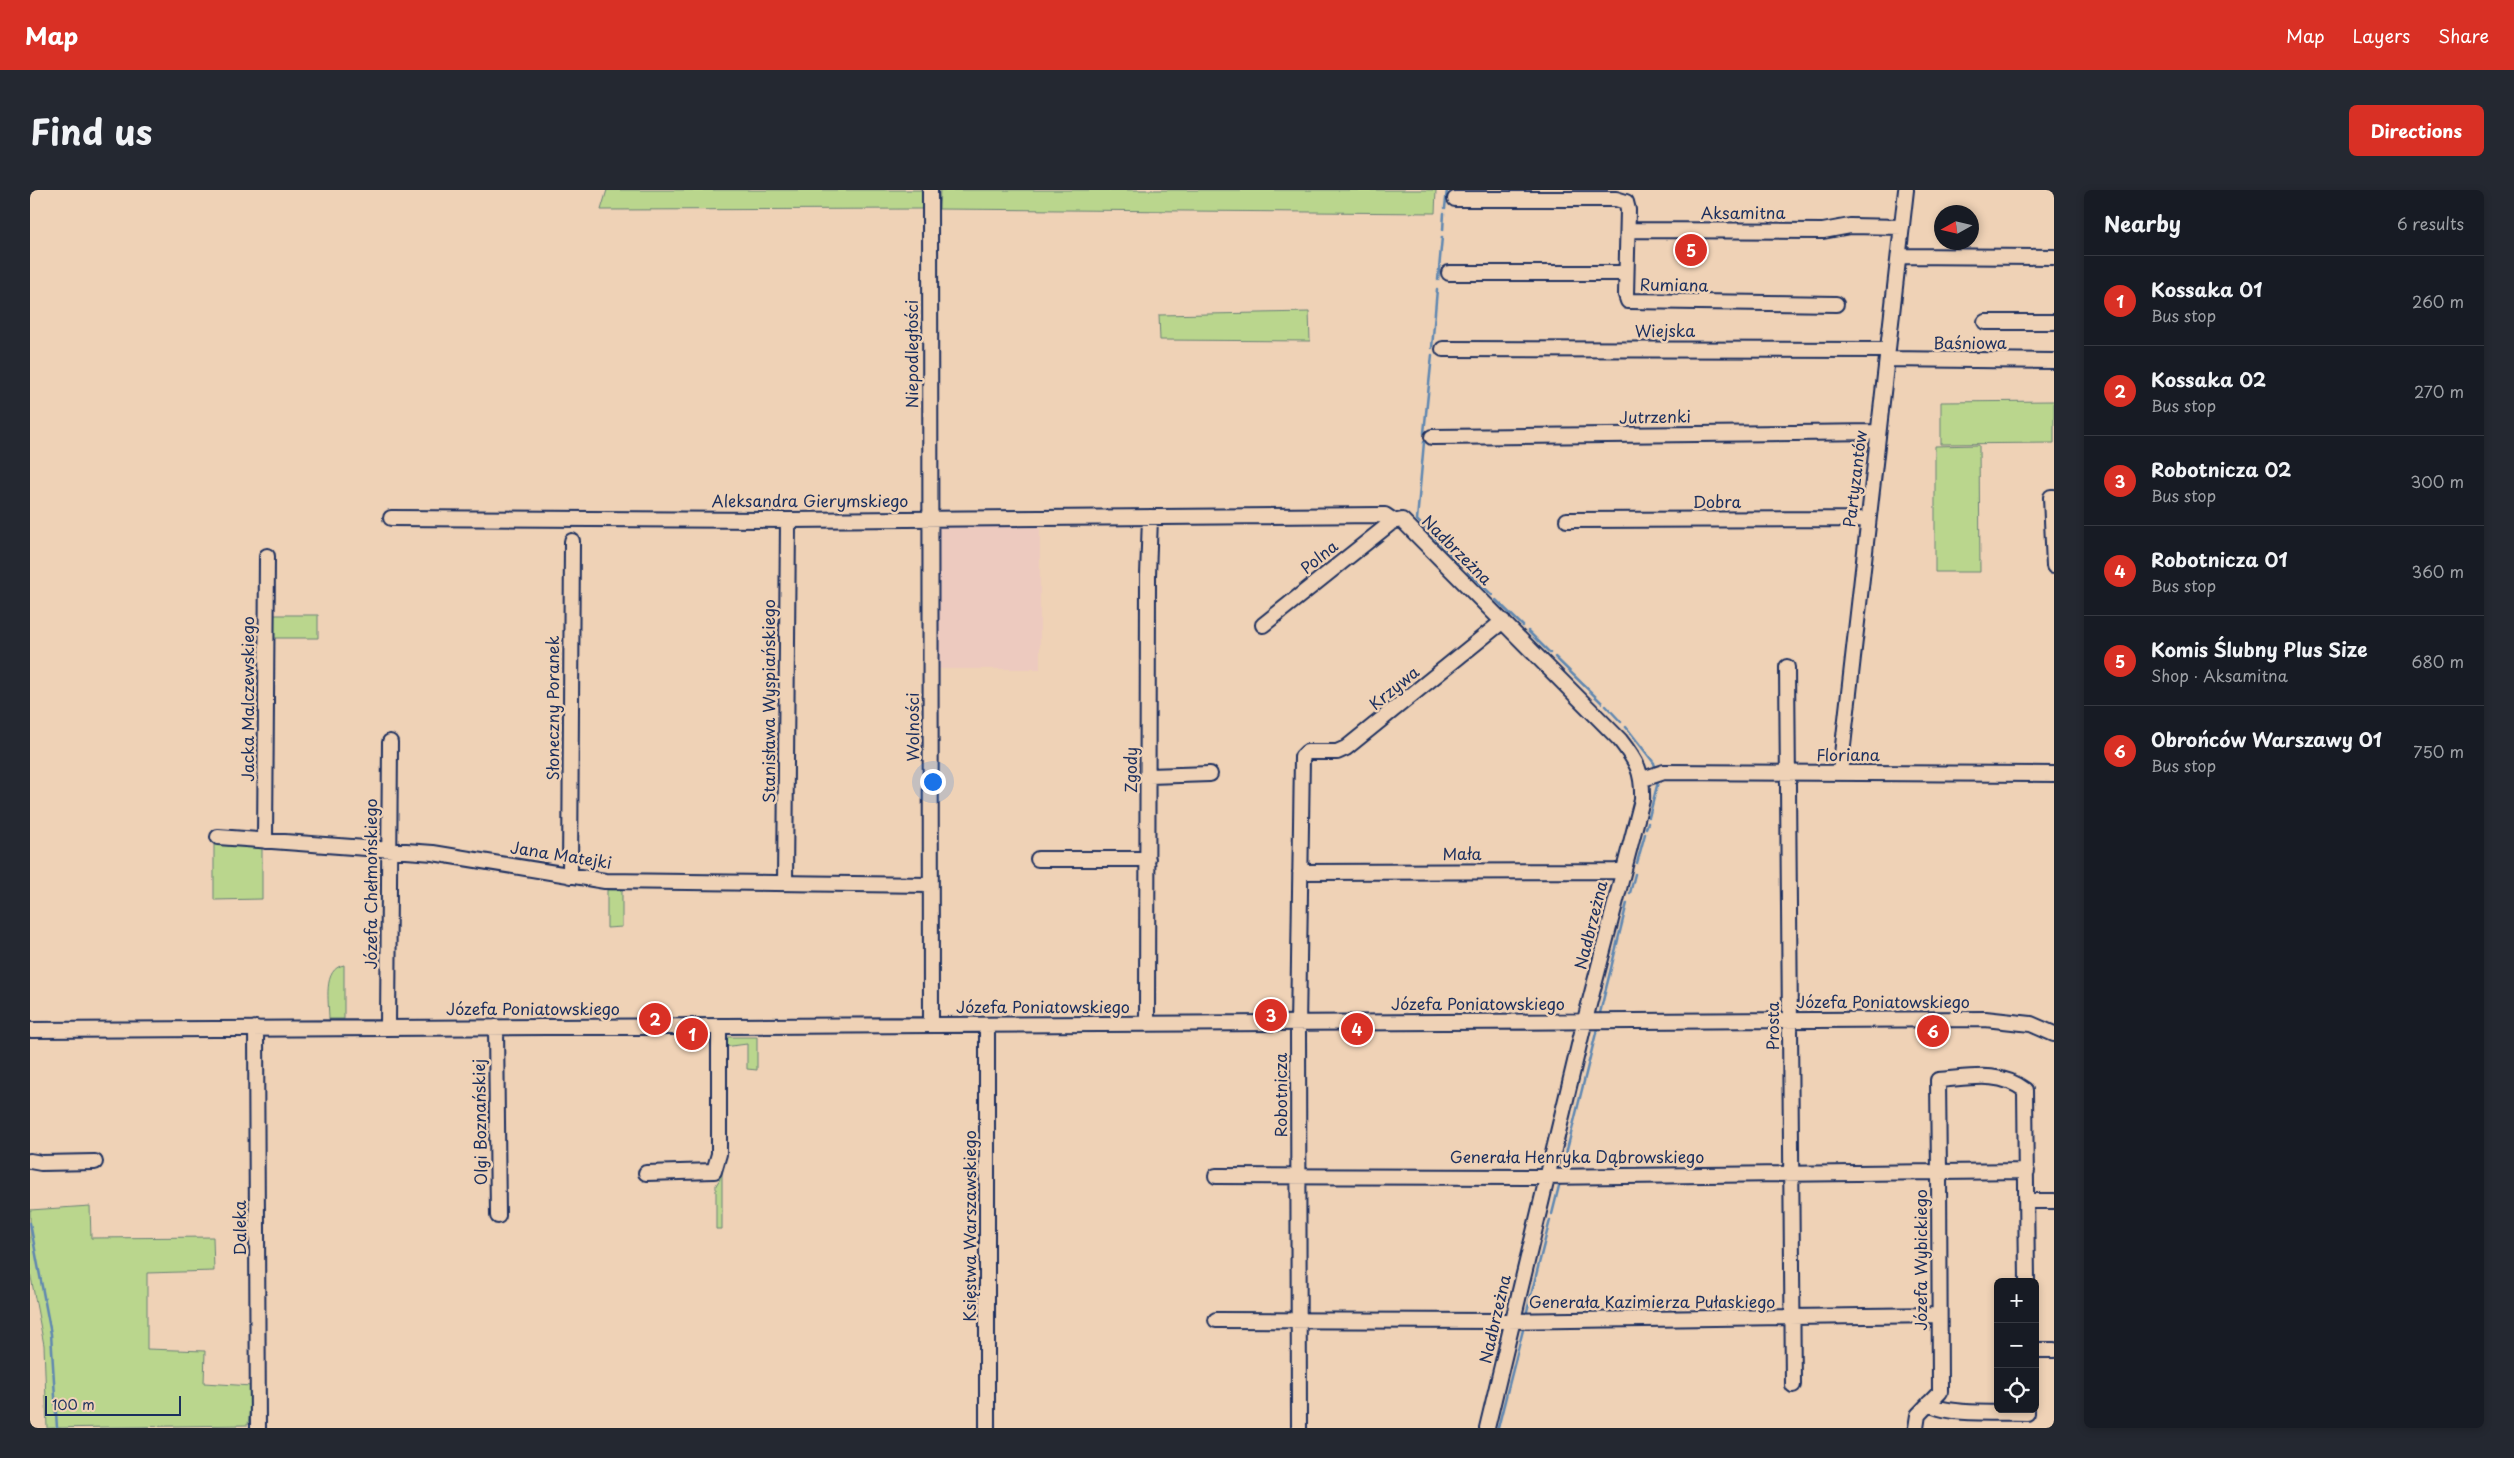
<!DOCTYPE html>
<meta charset="utf-8">
<style>
body{margin:0;font-family:"Playpen Sans",sans-serif;background:#242831;color:#f1f3f6}
.controls{position:absolute;right:15px;bottom:15px;display:grid;overflow:hidden;border-radius:8px;box-shadow:0 2px 8px #0003}
.controls button{width:45px;height:45px;display:grid;place-items:center;padding:0;border:0;border-bottom:1px solid #363941;background:#171b24;color:#f1f3f6;font:25px sans-serif}
.compass{position:absolute;left:1904px;top:15px;width:45px;height:45px;border-radius:50%;background:#171b24;box-shadow:0 2px 8px #0003;rotate:262deg}
.scale{position:absolute;left:15px;bottom:12px;width:136px;box-sizing:border-box;padding-left:5px;border:2px solid #1b2f5e;border-top:0;font-size:14px;line-height:18px;white-space:nowrap;color:#1b2f5e;-webkit-text-stroke:4px #efd2b6;paint-order:stroke}
.you{position:absolute;left:902px;top:591px;width:18px;height:18px;margin:-12px;border:4px solid #fff;border-radius:50%;background:#1a73e8;box-shadow:0 0 0 8px #1a73e833}
.badge{display:grid;place-items:center;width:32px;height:32px;border-radius:50%;background:#d93025;color:#fff;font-size:16px;font-weight:700}
.pin{position:absolute;translate:-50% -50%;border:2px solid #fff;box-shadow:0 1px 5px #0006}
.list{margin:0;padding:0;list-style:none}
h2{display:flex;justify-content:space-between;align-items:center;height:65px;margin:0;padding:0 20px;font-size:21px}
h2 small{font-size:16px;font-weight:400;color:#9ea1a6}
.list li{display:grid;grid-template-columns:32px 1fr auto;gap:15px;align-items:center;box-sizing:border-box;height:90px;padding:0 20px;border-top:1px solid #363941}
.list b{display:block;font-size:19px;white-space:nowrap}
.list p{margin:0;font-size:16px;white-space:nowrap;color:#9ea1a6}
.list em{font-size:16px;font-style:normal;color:#9ea1a6}
.icon{flex:none;width:28px;height:28px;fill:none;stroke:currentColor;stroke-width:2;stroke-linecap:round;stroke-linejoin:round}
.map{position:relative;flex:none;width:2024px;height:1238px;overflow:hidden;border-radius:8px}
header{display:flex;align-items:center;gap:30px;box-sizing:border-box;height:70px;padding:0 25px;background:#d93025;color:#fff}
header strong{font-size:24px}
nav{display:flex;gap:28px;margin-inline-start:auto;font-size:18px}
.intro{display:flex;align-items:center;justify-content:space-between;box-sizing:border-box;height:120px;padding:0 30px}
h1{margin:0;font-size:35px}
.button{padding:12px 22px;border-radius:8px;background:#d93025;color:#fff;font-size:18px;font-weight:700}
main{display:flex;gap:30px;padding:0 30px}
aside{flex:1;background:#171b24;border-radius:8px;box-shadow:0 2px 8px #0003}
.map>svg:first-child{display:block}
.built{fill:#edcabf}
.green{fill:#bad68d;stroke:#6a8276}
.lines{fill:none;stroke-linecap:round;stroke-linejoin:round}
.stream{stroke:#5e87b1;stroke-width:2.5}
.minor-casing{stroke:#1b2f5e;stroke-width:18}
.minor{stroke:#efd2b6;stroke-width:14}
.labels{text-anchor:middle;stroke-width:5;stroke-linejoin:round;paint-order:stroke}
.street-label{font-size:16px;fill:#1b2f5e;stroke:#efd2b6}
</style>
<header>
<strong>Map</strong>
<nav><a>Map</a><a>Layers</a><a>Share</a></nav>
</header>
<div class="intro"><h1>Find us</h1><a class="button">Directions</a></div>
<main>
<div class="map">
<svg width="2024" height="1238" viewBox="0 0 2024 1238">
<rect width="100%" height="100%" fill="#efd2b6"/>
<filter id="ink" filterUnits="userSpaceOnUse"><feTurbulence type="fractalNoise" baseFrequency=".02" numOctaves="2"/><feDisplacementMap in="SourceGraphic" scale="10" xChannelSelector="R" yChannelSelector="G"/><feConvolveMatrix kernelMatrix="1 2 1 2 8 2 1 2 1" color-interpolation-filters="sRGB"/></filter>
<g filter="url(#ink)">
<path class="built" d="M1010,330V479H908V331Z"/>
<path class="green" d="M577,0H892V19L571,20Z
M910,0H1406L1405,23L909,19Z
M1279,122L1280,151L1130,150L1129,125Z
M2024,211V253L1911,254V212Z
M1949,255L1950,382H1905V256Z
M242,425H288V448H242Z
M184,655L232,657V709L184,710Z
M577,700H592V737L577,738Z
M314,775V829H299C299,812 292,779 314,775Z
M692,847H727V880L717,879V854L694,857Z
M692,964V1039H686V995L690,989L688,980Z
M60,1016L61,1048L183,1047L184,1081L117,1083V1159L175,1161L174,1193L222,1196L218,1235L17,1238L14,1155L0,1082V1020Z"/>
<g class="lines">
<path class="stream" d="M1415,18L1417,0
M1413,40L1414,23
M1408,90L1412,47
M1402,158L1407,99
M1394,243L1402,165
M1394,252L1387,330L1431,375
M1438,382L1462,405
M1466,410L1493,436
M1498,441L1520,463
M1525,467L1572,513
M1576,516L1591,532
M1596,537L1624,573L1626,580
M1619,627L1629,588
M1616,638L1618,633
M1607,673L1615,644
M1600,703L1605,684
M1570,823L1597,713
M1532,980L1567,839
M1522,1024L1530,992
M0,1033L21,1144L27,1238
M1496,1125L1520,1030
M1468,1238L1494,1136"/>
<g class="minor-casing">
<path id="minor" d="M900,0L901,835
M1425,9H1586L1596,12L1598,20L1596,105L1598,111L1806,114
M1598,40L1793,41L1820,36L1872,37
M1869,66L2024,67
M1419,83H1596
M1955,132H2024
M1413,159L1858,160
M1857,169L2024,171
M1402,247L1848,242
M2024,307H2021L2024,376
M361,328L758,330L1355,325L1364,331
M1537,330L1838,329
M1233,435L1362,332L1372,330L1590,550C1607,572 1613,582 1612,610L1555,830L1457,1238
M1757,477L1763,1195
M1810,582L1876,0
M1119,586L1180,584
M1613,589L1634,582L2024,584
M188,647L403,663L575,691L900,695
M235,651L237,366
M1008,669H1118
M1270,682L1587,681L1594,679
M540,686L542,351
M755,693L758,330
M1117,834L1118,386L1120,327
M358,837L360,552
M466,837L468,1026
M226,838L228,1238
M0,840L1955,829L2001,834L2024,844
M0,971L11,973L65,972
M616,983L684,981L689,964V836
M1186,986L1512,987L1909,982L1908,890C1939,888 1969,880 1995,900L1997,1092
M1997,1011H2024
M1186,1130L1476,1131L1909,1125
M2005,1160H2024
M1899,1213C1913,1226 1976,1222 1997,1223V1219
M957,1238V835
M1269,1238L1268,838L1272,567L1277,562H1307L1316,558L1473,431
M1886,1238L1888,1225L1910,1202L1909,982L1997,981"/>
</g>
<use href="#minor" class="minor"/>
</g>
</g>
<g class="labels">
<g class="street-label">
<text x="1713" y="29">Aksamitna</text>
<text transform="translate(1644 95) rotate(1)" y="6">Rumiana</text>
<text x="1635" y="147">Wiejska</text>
<text x="1940" y="159">Baśniowa</text>
<text transform="translate(882 164) rotate(-90)" y="6">Niepodległości</text>
<text transform="translate(1625 227) rotate(-1)" y="6">Jutrzenki</text>
<text transform="translate(1825 289) rotate(-83)" y="6">Partyzantów</text>
<text x="780" y="317">Aleksandra Gierymskiego</text>
<text x="1687" y="318">Dobra</text>
<text transform="translate(1427 360) rotate(45)" y="6">Nadbrzeżna</text>
<text transform="translate(1289 367) rotate(-39)" y="6">Polna</text>
<text transform="translate(1364 498) rotate(-39)" y="6">Krzywa</text>
<text transform="translate(218 509) rotate(-90)" y="6">Jacka Malczewskiego</text>
<text transform="translate(739 511) rotate(-90)" y="6">Stanisława Wyspiańskiego</text>
<text transform="translate(523 518) rotate(-90)" y="6">Słoneczny Poranek</text>
<text transform="translate(883 537) rotate(-90)" y="6">Wolności</text>
<text x="1818" y="571">Floriana</text>
<text transform="translate(1101 580) rotate(-90)" y="6">Zgody</text>
<text x="1432" y="670">Mała</text>
<text transform="translate(531 665) rotate(9)" y="6">Jana Matejki</text>
<text transform="translate(341 694) rotate(-90)" y="6">Józefa Chełmońskiego</text>
<text transform="translate(1561 735) rotate(-76)" y="6">Nadbrzeżna</text>
<text x="1853" y="818">Józefa Poniatowskiego</text>
<text x="1448" y="820">Józefa Poniatowskiego</text>
<text x="1013" y="823">Józefa Poniatowskiego</text>
<text x="503" y="825">Józefa Poniatowskiego</text>
<text transform="translate(1743 836) rotate(-90)" y="6">Prosta</text>
<text transform="translate(1251 905) rotate(-90)" y="6">Robotnicza</text>
<text transform="translate(450 932) rotate(-91)" y="6">Olgi Boznańskiej</text>
<text x="1547" y="973">Generała Henryka Dąbrowskiego</text>
<text transform="translate(940 1036) rotate(-90)" y="6">Księstwa Warszawskiego</text>
<text transform="translate(210 1038) rotate(-90)" y="6">Daleka</text>
<text transform="translate(1891 1070) rotate(-90)" y="6">Józefa Wybickiego</text>
<text x="1622" y="1118">Generała Kazimierza Pułaskiego</text>
<text transform="translate(1465 1129) rotate(-77)" y="6">Nadbrzeżna</text>
</g>
</g>
</svg>
<div class="controls">
<button>+</button>
<button>−</button>
<button><svg class="icon" aria-label="locate" viewBox="0 0 24 24"><circle cx="12" cy="12" r="6"/><path d="M12 2v4M12 18v4M2 12h4M18 12h4"/></svg></button>
</div>
<svg class="compass" viewBox="-18 -18 36 36"><path d="M0-13l5 13h-10z" fill="#e53935"/><path d="M0 13l5-13h-10z" fill="#9ea1a6"/></svg>
<div class="scale">100 m</div>
<div class="you"></div>
<div class="pin badge" style="left:662px;top:844px">1</div>
<div class="pin badge" style="left:625px;top:829px">2</div>
<div class="pin badge" style="left:1241px;top:825px">3</div>
<div class="pin badge" style="left:1327px;top:839px">4</div>
<div class="pin badge" style="left:1661px;top:60px">5</div>
<div class="pin badge" style="left:1903px;top:841px">6</div>
</div>
<aside>
<h2>Nearby<small>6 results</small></h2>
<ul class="list">
<li><span class="badge">1</span><div><b>Kossaka 01</b><p>Bus stop</p></div><em>260 m</em></li>
<li><span class="badge">2</span><div><b>Kossaka 02</b><p>Bus stop</p></div><em>270 m</em></li>
<li><span class="badge">3</span><div><b>Robotnicza 02</b><p>Bus stop</p></div><em>300 m</em></li>
<li><span class="badge">4</span><div><b>Robotnicza 01</b><p>Bus stop</p></div><em>360 m</em></li>
<li><span class="badge">5</span><div><b>Komis Ślubny Plus Size</b><p>Shop · Aksamitna</p></div><em>680 m</em></li>
<li><span class="badge">6</span><div><b>Obrońców Warszawy 01</b><p>Bus stop</p></div><em>750 m</em></li>
</ul>
</aside>
</main>
